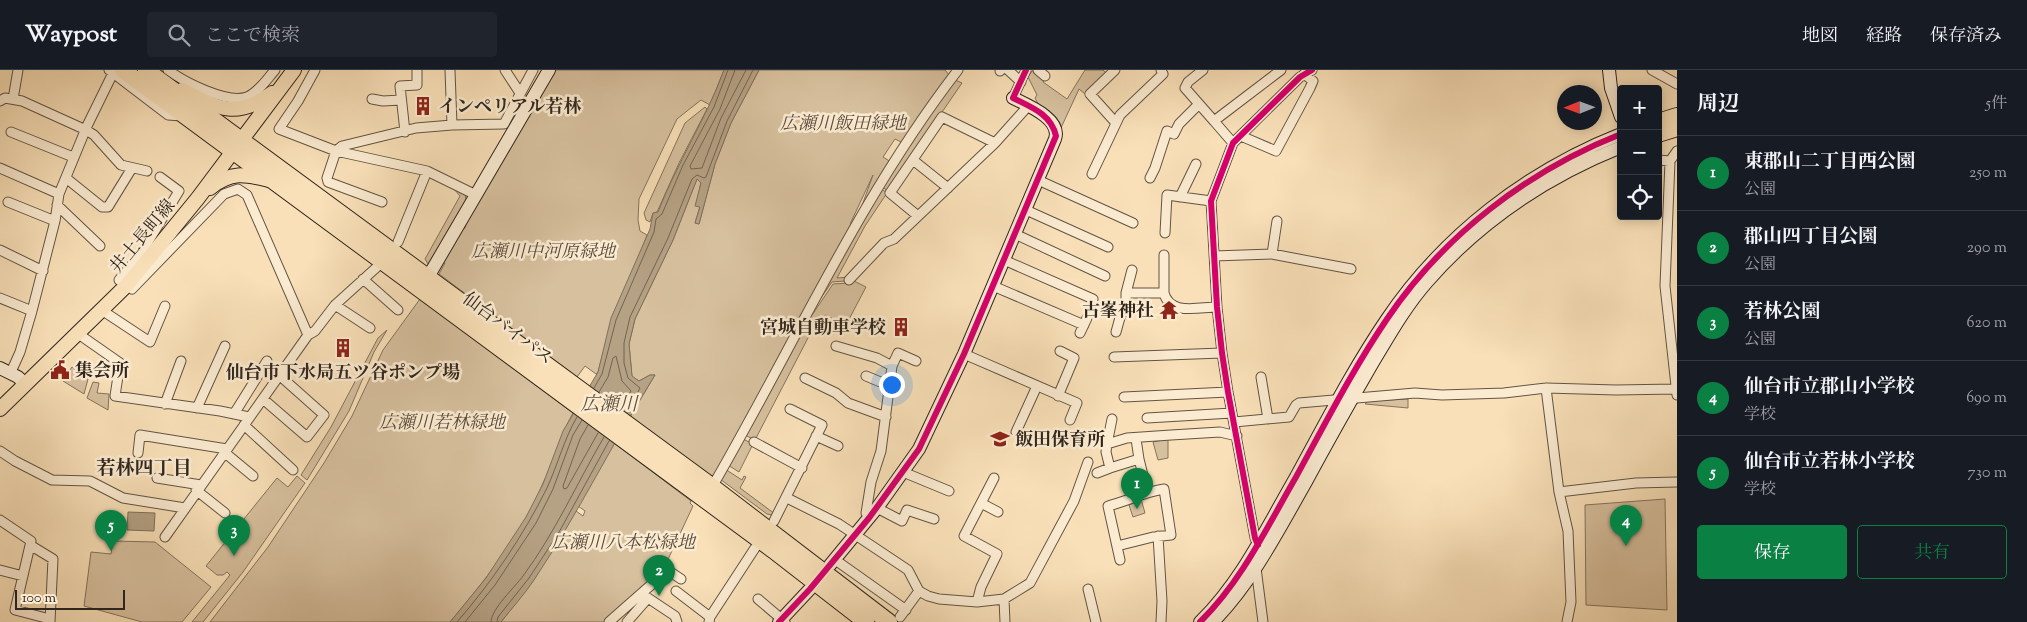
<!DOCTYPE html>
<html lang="ja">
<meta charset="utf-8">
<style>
body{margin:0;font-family:"Sorts Mill Goudy","Noto Serif JP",serif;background:#20242c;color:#f1f3f6}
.controls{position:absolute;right:15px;top:15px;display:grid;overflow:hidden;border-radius:5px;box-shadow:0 2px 12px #0003}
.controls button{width:45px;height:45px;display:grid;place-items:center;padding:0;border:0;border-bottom:1px solid #363941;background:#171b24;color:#f1f3f6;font:25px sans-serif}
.compass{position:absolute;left:1557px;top:15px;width:45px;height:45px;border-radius:50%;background:#171b24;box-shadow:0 2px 12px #0003;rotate:269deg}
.scale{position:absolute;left:15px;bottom:12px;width:110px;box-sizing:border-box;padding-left:5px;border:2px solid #30261e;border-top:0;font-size:14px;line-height:18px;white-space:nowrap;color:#30261e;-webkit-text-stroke:4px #fbebd1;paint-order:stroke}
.you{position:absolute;left:891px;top:314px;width:18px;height:18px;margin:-12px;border:4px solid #fff;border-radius:50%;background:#1a73e8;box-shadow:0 0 0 8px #1a73e833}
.badge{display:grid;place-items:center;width:32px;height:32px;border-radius:50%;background:#0b8043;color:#fff;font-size:16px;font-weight:700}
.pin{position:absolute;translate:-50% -41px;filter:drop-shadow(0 1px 2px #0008)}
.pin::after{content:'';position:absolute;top:26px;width:18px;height:15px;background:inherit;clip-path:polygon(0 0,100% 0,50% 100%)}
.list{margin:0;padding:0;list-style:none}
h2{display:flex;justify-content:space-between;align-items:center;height:65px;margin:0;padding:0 20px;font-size:21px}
h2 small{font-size:16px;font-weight:400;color:#9ea1a6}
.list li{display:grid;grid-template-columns:32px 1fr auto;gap:15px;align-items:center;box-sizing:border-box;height:75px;padding:0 20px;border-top:1px solid #363941}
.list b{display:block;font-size:19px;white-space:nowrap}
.list p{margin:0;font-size:16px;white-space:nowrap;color:#9ea1a6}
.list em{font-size:16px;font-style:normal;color:#9ea1a6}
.actions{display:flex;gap:10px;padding:15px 20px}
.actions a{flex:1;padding:11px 0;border:1px solid #0b8043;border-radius:5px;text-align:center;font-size:18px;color:#0b8043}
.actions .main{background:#0b8043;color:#fff}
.icon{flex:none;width:28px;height:28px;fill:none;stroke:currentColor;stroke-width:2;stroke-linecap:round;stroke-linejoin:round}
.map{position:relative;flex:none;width:1677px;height:552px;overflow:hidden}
header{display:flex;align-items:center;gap:30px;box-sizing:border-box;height:70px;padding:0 25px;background:#171b24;border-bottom:1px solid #363941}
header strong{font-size:24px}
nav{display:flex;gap:28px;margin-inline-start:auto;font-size:18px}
.search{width:350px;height:45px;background:#20242c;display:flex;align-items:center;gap:12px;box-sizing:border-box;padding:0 18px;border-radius:5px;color:#9ea1a6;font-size:19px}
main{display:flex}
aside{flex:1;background:#171b24}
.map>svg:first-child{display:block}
.green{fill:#d7c09e;stroke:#84735e}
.water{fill:#b5a184;stroke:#80705b}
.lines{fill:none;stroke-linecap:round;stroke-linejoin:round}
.shore{stroke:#726451;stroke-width:1}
.street-casing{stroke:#625444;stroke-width:11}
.secondary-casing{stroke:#30261e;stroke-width:14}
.primary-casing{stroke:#30261e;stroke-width:16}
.highway-casing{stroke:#30261e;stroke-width:18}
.street{stroke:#fbebd1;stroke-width:9}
.secondary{stroke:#fbebd1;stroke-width:12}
.primary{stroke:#f9e0b8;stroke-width:14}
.highway{stroke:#f9e0b8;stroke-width:16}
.cycleway-casing{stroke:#fbebd1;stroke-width:9}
.cycleway{stroke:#d6006c;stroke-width:6}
.labels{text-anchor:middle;stroke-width:5;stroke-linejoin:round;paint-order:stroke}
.poi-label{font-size:18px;font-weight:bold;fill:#30261e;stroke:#fbebd1;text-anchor:start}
.park-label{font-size:18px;font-style:italic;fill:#5a4c3e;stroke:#fbebd1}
.street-label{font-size:18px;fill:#30261e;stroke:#fbebd1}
.water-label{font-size:19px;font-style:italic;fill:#5f5142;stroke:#fbebd1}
.neighbourhood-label{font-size:19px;font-weight:bold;fill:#30261e;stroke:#fbebd1}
</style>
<header>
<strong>Waypost</strong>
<div class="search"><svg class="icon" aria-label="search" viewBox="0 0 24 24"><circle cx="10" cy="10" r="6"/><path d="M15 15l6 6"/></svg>ここで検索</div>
<nav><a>地図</a><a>経路</a><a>保存済み</a></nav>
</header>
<main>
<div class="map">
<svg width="1677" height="552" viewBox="0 0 1677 552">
<rect width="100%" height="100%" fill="#f9e0b8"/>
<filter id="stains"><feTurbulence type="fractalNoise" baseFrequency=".004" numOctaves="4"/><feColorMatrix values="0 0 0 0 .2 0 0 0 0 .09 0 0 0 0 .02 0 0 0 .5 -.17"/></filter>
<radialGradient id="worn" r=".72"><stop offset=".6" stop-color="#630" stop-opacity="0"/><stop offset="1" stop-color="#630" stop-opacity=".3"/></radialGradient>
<path class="green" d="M553,0H724L710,35L701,30L677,49L639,129L638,150L640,161L647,165L605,276L598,302L596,304L585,296L577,307L439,204L445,193L442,191L462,158L464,159L466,156L464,155Z
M759,0H945L950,6L903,73L895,69L883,87L891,92L859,144L873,105L851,152L849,161L791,264L790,267L792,268L714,405L710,406L630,347L655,305H650L639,311L632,307L629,274L635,249L673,170L697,109L701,112L696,136H700L695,153L699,154L715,94L731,53Z
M1085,0H1103L1106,3L1085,24L1079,19L1060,60L1056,52L1057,48L1040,38L1035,28L1037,25L1028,7L1032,1H1034L1045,8L1043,12L1067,29Z
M953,9L962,13L888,121L881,116Z
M705,37L707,39L679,93L657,142L653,143L650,152L646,150L644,143L685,53Z
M456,117L465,124L467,135L428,194L425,189L460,126L454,119Z
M880,118L887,123L865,156L837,208L849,207L845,211L832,212L818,232Z
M852,210L866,217L846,255L825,245L815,264L802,258L809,246L812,245L833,214L849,213Z
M420,229L573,343C560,366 554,390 543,413C522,463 485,511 450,552H210L268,477L324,393L352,346L383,280Z
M387,260L374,282L349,341L307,410L301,405L331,357L378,268Z
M802,263L809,266L755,370L745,365Z
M72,297L88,309L84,324L63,311Z
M93,312L99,313L97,323L109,324L108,340L87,328Z
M1408,329V338L1365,334L1368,331Z
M743,369L753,374L739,402L728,395Z
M1168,369V388L1158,390L1153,372Z
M614,373L691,431L690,433L693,436L663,500L607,552H501L533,511L576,441L583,446L585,441L578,436Z
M725,399L742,410L744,406L746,407L740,418L775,444L772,445L767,444L720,409Z
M297,406L305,413L243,502L203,552H192L230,505L227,502L223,505H217L206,496L277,408L288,417Z
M1141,429L1145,443L1133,447L1129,435Z
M1665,429L1667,540L1586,535L1585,435Z
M113,471L155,472L211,517L182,552H142L84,536L91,482L111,484Z"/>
<path class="water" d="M724,0H759L731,53L715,94L699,154L695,153L700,137L695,136L701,113L697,109L673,170L635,249L629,274L632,306L639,311L650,305H655C613,372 578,444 534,510C524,525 512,538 501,552H450L486,508L526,447L543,414L563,361L598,302L611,248L650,159L653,143L658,142C677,93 706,49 724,0Z
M128,442L155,443L154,461L127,460Z"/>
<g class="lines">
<path class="shore" d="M735,0L720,39L690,96L691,99L702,98L721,48L746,0
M594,318L602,304L616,250L654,162L656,149L662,144L683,95L714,37L728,0
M599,322L608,307L613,288L616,286L622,311L631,321L622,338
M627,342L640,318L628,308L624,293V273L630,247L668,168L692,109L697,105L704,108L706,107L727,51L753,0
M588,355L580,369L563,416L564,419L567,418L598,363
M457,552C492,512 523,466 547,418C558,394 564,369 577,347
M465,552L495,515L536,453L553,419L573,365L582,350
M491,552C491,539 515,517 523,506C555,463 577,413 604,367
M497,552L498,547L529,508L558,464L609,371"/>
<g class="street-casing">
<path id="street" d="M109,0L168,45L182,46
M168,0C184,12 227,34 247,27C259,22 267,9 275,0
M315,0L298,31L279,59L336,81L427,101L476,125
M450,0L452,55
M505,0L520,23
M1008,0L1021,12
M1038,0L1045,6
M1115,0L1090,24L1116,53
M1203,0L1188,12L1185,18L1214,51
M1652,0L1677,14
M1000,1L1001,0
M1013,28L1026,0
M13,29L18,0
M372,29L383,31L401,30
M0,31L5,28L22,31L86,60L94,65L121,95L147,101
M11,62L73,87
M405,62L400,16L417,15V0
M1241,66L1276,81L1310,18L1313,11L1304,4
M1233,73L1214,51L1281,0
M913,90L948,118
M1658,90L1670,91L1677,81
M1670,91L1665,216L1677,325
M0,98L59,124
M1092,104L1120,45L1163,4L1161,0
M160,107L179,121L140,185L119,210L132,219L224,124L238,119L247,125L308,265
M66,108L102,137H108L132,98
M1150,108L1155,98L1167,61L1174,64L1179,54L1198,35
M1038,110L1133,153
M1180,127L1196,94
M8,132L55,151
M382,132L328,112L327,108L336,81L342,76L416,58L452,55L504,54L533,0
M57,135L100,176
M1026,140L1108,177
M918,146L890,123L942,47L995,73
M1165,163L1167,125L1211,131
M1015,164L1105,206
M398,172L427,101
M0,180L43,201
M1272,184L1277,151
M1164,185V223
M1214,186L1272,184L1351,199
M1004,190L1093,229
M363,209L398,240
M849,210L884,173L894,169L995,73L1029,35
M993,216L1084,255
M1126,223L1132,200
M0,228L32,241
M335,235L370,258
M100,239L150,272L165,236
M1116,262L1121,244L1126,240V223H1164C1170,246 1199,237 1217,237
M77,263L120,293L115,326L220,341L249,347
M1080,263L1087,248
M836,276L877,288L892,296L881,381L871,412L866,443L869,448
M964,284L1077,333L1070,350
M1114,287L1222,283
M892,296L898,283L916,291
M11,302L20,282L32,241L55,151L59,124L87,56L113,3
M866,306L890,316
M1261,307L1268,349
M805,308L836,323L848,333L886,347
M1037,316L1016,362L1034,370L1036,366L1051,371
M1546,318L1559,422L1568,461L1571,532L1567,552
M1058,326L1074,288L1060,281
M1124,327L1228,322
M263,329L307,367L324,345L279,305
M165,334L181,291
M197,338L225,276
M234,344L267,291
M1147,348L1232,343
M1234,352L1289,347L1296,335L1299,333L1415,323L1442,325L1504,323L1546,318L1616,320L1675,319
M244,355L293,400
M816,366L838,376
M1136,369L1139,389L1110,398L1106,382L1107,374L1127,368L1171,365L1220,362L1237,366
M754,372L802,398
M1107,374L1112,349
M0,381L15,391L52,410L90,411L123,428L185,438
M224,382L253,406
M138,383L140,365L227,379
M1139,389L1147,421
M903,402L949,421
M1097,403L1110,398
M157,408L201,415
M712,417C793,278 859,128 958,0
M196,420L225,443
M1559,422L1636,413L1677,412
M787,428L839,454L908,500L919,521L928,526L939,529L977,532L1004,529L1005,552
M981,433L998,442
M877,438L902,451L907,440L934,449
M0,450L31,471L15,540L50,549
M774,451L822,355L790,339
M1158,466L1162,531L1161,552
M165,467L308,265L315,261L335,235L377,197
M30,475L53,489L50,552
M1258,475L1255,468L1228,322L1222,283L1217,237L1211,131L1233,73L1300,7L1312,0
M1117,476L1153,467L1171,465L1164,419C1144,422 1128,431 1108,436L1120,490
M834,489L906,540
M1256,498L1263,552
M0,500L23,506
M1088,519L1096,552
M676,521L710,547
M758,529L785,552
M1004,529L1030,513L1074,431L1088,392
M977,532L981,517L997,484L964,466L994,408
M900,547L919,521
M609,552L651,515L666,499L681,509
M627,552L648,528L675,546L677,552
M709,552L710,547L755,478"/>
</g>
<g class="secondary-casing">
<path id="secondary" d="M1609,0L1611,18L1621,47
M428,207L549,0
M0,298L18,307L24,313
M830,495L877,438L919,379L964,284L1055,69C1062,49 1027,35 1013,28
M779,552L810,519
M1200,552C1242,511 1267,457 1296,407C1325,354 1353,299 1387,249C1443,166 1527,101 1621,64
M1213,552C1253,511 1279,459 1307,410C1328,371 1350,332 1372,294C1389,266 1405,237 1427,212C1480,151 1546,107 1621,77"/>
</g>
<g class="primary-casing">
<path id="primary" d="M182,20C217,38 237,50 272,23
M210,118C231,101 245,104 269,110
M0,339L127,215L198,128L294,0"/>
</g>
<g class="highway-casing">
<path id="highway" d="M123,0L773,480L866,552
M146,0L706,412L889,552
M1658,52L1677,46
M1658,64L1677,58"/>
</g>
<use href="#street" class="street"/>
<use href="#secondary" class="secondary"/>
<use href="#primary" class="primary"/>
<use href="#highway" class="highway"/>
<g class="cycleway-casing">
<path id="cycleway" d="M1258,475L1255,468L1228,322L1222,283L1217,237L1211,131L1233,73L1300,7L1312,0
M779,552L810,519L869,448L919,379L964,284L1056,66C1051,44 1031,37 1013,28L1026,0
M1200,552C1242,511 1267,457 1296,407C1325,354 1353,299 1387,249C1443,166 1527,101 1621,64"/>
</g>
<use href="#cycleway" class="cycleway"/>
</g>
<defs>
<g id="building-bare" transform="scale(1.5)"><path d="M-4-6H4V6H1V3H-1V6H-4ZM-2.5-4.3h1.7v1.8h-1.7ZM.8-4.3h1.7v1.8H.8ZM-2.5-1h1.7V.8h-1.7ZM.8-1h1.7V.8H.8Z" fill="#8f2418" stroke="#fbebd1" stroke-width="2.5" paint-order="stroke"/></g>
<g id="temple-bare" transform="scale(1.5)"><path d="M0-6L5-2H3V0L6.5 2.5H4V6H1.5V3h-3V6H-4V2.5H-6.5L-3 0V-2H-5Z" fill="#8f2418" stroke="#fbebd1" stroke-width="2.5" paint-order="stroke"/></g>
<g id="civic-bare" transform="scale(1.5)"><path d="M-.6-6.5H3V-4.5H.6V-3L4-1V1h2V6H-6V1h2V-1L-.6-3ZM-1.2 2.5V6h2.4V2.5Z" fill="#8f2418" stroke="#fbebd1" stroke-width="2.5" paint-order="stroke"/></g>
<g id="school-bare" transform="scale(1.5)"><path d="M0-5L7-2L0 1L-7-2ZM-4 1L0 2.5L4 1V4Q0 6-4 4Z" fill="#8f2418" stroke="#fbebd1" stroke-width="2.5" paint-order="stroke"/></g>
</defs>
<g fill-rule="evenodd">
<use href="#building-bare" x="423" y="36"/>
<use href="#temple-bare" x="1169" y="240"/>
<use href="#building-bare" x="901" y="257"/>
<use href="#building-bare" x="343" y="278"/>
<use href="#civic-bare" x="60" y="300"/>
<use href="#school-bare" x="1000" y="369"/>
</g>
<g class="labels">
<g class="poi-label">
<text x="438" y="42">インペリアル若林</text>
<text x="1154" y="246" text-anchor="end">古峯神社</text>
<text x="886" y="263" text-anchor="end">宮城自動車学校</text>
<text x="75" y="306">集会所</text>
<text x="343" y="308" text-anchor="middle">仙台市下水局五ツ谷ポンプ場</text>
<text x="1015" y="375">飯田保育所</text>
</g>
<g class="park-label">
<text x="843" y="59">広瀬川飯田緑地</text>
<text x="543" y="187">広瀬川中河原緑地</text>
<text x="442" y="358">広瀬川若林緑地</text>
<text x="623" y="478">広瀬川八本松緑地</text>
</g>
<g class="street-label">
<text transform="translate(142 166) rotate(-50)" y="6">井土長町線</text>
<text transform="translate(508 258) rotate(37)" y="6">仙台バイパス</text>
</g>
<g class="water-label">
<text x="609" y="340">広瀬川</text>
</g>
<g class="neighbourhood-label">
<text x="144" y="404">若林四丁目</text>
</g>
</g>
<rect width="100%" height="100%" filter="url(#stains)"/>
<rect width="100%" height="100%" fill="url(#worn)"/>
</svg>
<div class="controls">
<button>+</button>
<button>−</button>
<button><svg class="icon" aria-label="locate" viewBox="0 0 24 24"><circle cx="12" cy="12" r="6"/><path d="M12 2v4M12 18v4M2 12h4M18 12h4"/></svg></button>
</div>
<svg class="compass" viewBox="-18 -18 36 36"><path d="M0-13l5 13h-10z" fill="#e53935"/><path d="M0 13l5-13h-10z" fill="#9ea1a6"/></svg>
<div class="scale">100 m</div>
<div class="you"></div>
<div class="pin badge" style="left:1137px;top:439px">1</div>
<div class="pin badge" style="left:659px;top:526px">2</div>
<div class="pin badge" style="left:234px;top:486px">3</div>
<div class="pin badge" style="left:1626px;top:476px">4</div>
<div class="pin badge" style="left:111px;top:481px">5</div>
</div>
<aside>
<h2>周辺<small>5件</small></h2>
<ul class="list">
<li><span class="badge">1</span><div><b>東郡山二丁目西公園</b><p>公園</p></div><em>250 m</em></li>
<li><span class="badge">2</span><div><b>郡山四丁目公園</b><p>公園</p></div><em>290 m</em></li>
<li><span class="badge">3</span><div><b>若林公園</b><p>公園</p></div><em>620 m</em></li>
<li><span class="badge">4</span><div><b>仙台市立郡山小学校</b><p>学校</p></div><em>690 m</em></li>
<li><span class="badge">5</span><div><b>仙台市立若林小学校</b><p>学校</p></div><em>730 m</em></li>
</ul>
<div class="actions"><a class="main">保存</a><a>共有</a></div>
</aside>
</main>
